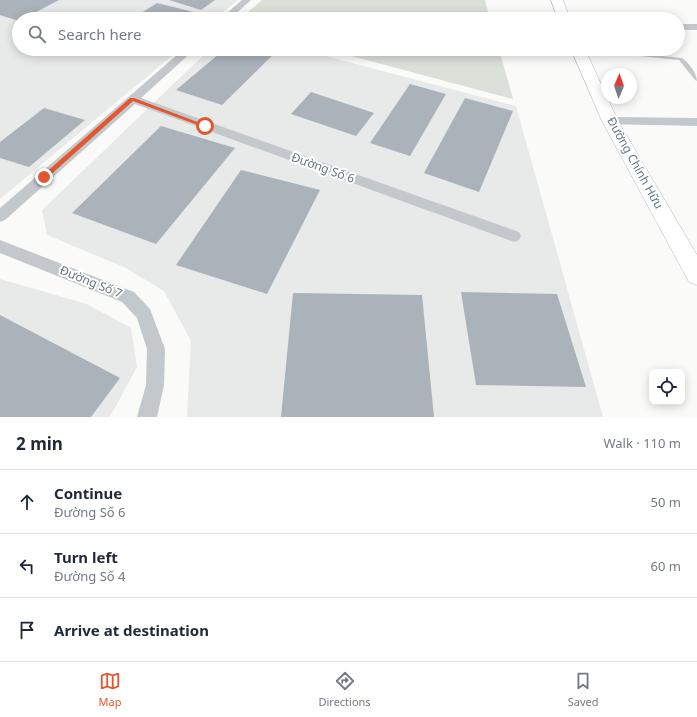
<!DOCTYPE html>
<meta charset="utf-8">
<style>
body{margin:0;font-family:"Noto Sans",sans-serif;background:#f6f6f7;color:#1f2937}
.controls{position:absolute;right:12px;bottom:12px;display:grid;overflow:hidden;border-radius:8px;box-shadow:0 2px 10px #0003}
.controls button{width:36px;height:36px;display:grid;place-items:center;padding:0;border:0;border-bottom:1px solid #e0e1e3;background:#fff;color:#1f2937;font:20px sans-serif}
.compass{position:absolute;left:601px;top:68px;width:36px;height:36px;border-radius:50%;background:#fff;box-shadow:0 2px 10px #0003;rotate:2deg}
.stop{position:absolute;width:12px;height:12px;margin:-9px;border:3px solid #e4572e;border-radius:50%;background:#fff}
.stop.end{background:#e4572e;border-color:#fff;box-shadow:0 1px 4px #0008}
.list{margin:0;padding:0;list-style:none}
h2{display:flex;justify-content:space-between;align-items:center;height:52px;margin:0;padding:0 16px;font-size:17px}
h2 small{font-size:13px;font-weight:400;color:#747a83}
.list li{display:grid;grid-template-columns:26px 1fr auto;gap:12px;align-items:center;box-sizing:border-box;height:64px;padding:0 16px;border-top:1px solid #e0e1e3}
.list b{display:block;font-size:15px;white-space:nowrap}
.list p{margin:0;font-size:13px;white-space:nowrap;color:#747a83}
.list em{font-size:13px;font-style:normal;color:#747a83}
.icon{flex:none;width:22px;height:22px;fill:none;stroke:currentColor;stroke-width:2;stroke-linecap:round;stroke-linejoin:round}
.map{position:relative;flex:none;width:697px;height:417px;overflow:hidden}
.search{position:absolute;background:#fff;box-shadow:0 2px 10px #0003;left:12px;right:12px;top:12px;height:44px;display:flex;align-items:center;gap:10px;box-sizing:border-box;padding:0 14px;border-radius:22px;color:#747a83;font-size:15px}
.sheet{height:244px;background:#fff}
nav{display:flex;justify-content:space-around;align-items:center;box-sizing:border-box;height:56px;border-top:1px solid #e0e1e3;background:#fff;font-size:11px;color:#747a83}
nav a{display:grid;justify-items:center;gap:2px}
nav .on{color:#e4572e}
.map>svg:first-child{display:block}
.built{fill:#e8e9e9}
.green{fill:#dadfd7}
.building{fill:#aab3b9}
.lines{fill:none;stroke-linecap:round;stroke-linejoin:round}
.secondary-casing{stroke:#b3babf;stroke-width:1}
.lane{fill:#c3c8cc;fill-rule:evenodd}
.street{fill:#c3c8cc;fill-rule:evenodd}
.secondary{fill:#fff;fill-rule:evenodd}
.route{fill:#e4572e}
.labels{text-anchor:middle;stroke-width:4;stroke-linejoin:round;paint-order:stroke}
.street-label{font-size:12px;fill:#657683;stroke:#fff}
</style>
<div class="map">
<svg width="697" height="417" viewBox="0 0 697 417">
<rect width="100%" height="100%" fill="#fafaf8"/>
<path class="built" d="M0,0H238L215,19H19V49H180L0,199Z
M210,49H299L516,106L603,417H187L191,341L164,291L126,268L47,235L42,210Z
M0,279L87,304L131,328L137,367L110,417H0Z"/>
<path class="green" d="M262,0H485L490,19H240Z
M325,49H499L513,99Z"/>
<path class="building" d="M0,0H59L23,19H19V21L0,15Z
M169,0H215L201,10Z
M157,3L214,17L211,19H145L136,16Z
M225,49H279L222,105L176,90Z
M410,84L446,94L410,156L370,143Z
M311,92L374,113L356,136L291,114Z
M465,98L513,111L479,192L424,173Z
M44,108L85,120L29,167L0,158V142Z
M161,126L235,148L156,244L72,213Z
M241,170L320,190L267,294L176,265Z
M461,292L557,294L586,387L476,385Z
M293,293L422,295L434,417H281Z
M0,315L120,378L91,417H0Z"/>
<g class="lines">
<g class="secondary-casing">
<path id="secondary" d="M551,0H563L570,19H558Z
M571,49H585L618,121L697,255V285L689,282L602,121Z"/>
</g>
<path class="lane" d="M580,49H597L682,58C688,62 697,73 697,81L695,80L679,60L582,50Z"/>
<path class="street" d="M242,0H251L230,19H220Z
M564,15L575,16L580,19H560L561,16Z
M678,24H697V30H678Z
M184,49H195L141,98L519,232L521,236L519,240L514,242L509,240L135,104L5,220L0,222V208Z
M610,117L697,118V126L606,124L604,121L606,118Z
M0,240L134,292L150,309L165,349L164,385L157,417H137L146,385L147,349L137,318L122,302L0,253Z"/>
<use href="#secondary" class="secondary"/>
</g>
<path class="route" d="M130,98H134L208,126L203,127L133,101L46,179H42V176Z"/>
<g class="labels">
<g class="street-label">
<text transform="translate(635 163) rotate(61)" y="4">Đường Chính Hữu</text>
<text transform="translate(323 168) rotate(20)" y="4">Đường Số 6</text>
<text transform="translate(91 282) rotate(22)" y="4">Đường Số 7</text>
</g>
</g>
</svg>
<div class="controls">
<button><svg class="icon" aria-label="locate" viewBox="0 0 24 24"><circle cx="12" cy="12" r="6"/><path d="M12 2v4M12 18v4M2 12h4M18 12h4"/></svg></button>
</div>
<svg class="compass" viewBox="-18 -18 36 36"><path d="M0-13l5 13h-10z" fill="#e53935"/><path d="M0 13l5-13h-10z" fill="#747a83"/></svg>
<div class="stop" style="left:205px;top:126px"></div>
<div class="stop end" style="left:44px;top:177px"></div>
<div class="search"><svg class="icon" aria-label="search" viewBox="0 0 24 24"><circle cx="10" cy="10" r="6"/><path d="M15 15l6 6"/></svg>Search here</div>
</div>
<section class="sheet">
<h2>2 min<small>Walk · 110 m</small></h2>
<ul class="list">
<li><svg class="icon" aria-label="ahead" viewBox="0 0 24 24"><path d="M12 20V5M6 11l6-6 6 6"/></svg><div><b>Continue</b><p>Đường Số 6</p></div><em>50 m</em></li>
<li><svg class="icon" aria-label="left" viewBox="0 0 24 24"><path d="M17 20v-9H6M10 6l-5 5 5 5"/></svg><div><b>Turn left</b><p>Đường Số 4</p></div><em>60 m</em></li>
<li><svg class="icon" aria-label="arrive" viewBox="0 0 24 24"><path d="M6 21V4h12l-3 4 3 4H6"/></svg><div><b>Arrive at destination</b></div></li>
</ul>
</section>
<nav>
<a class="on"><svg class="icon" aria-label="map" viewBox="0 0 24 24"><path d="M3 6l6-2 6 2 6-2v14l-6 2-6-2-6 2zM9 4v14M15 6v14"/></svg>Map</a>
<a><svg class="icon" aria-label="directions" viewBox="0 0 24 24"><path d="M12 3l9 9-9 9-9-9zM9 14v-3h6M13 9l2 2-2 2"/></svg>Directions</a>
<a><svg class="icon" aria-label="saved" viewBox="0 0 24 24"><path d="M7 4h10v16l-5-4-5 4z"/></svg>Saved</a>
</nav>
